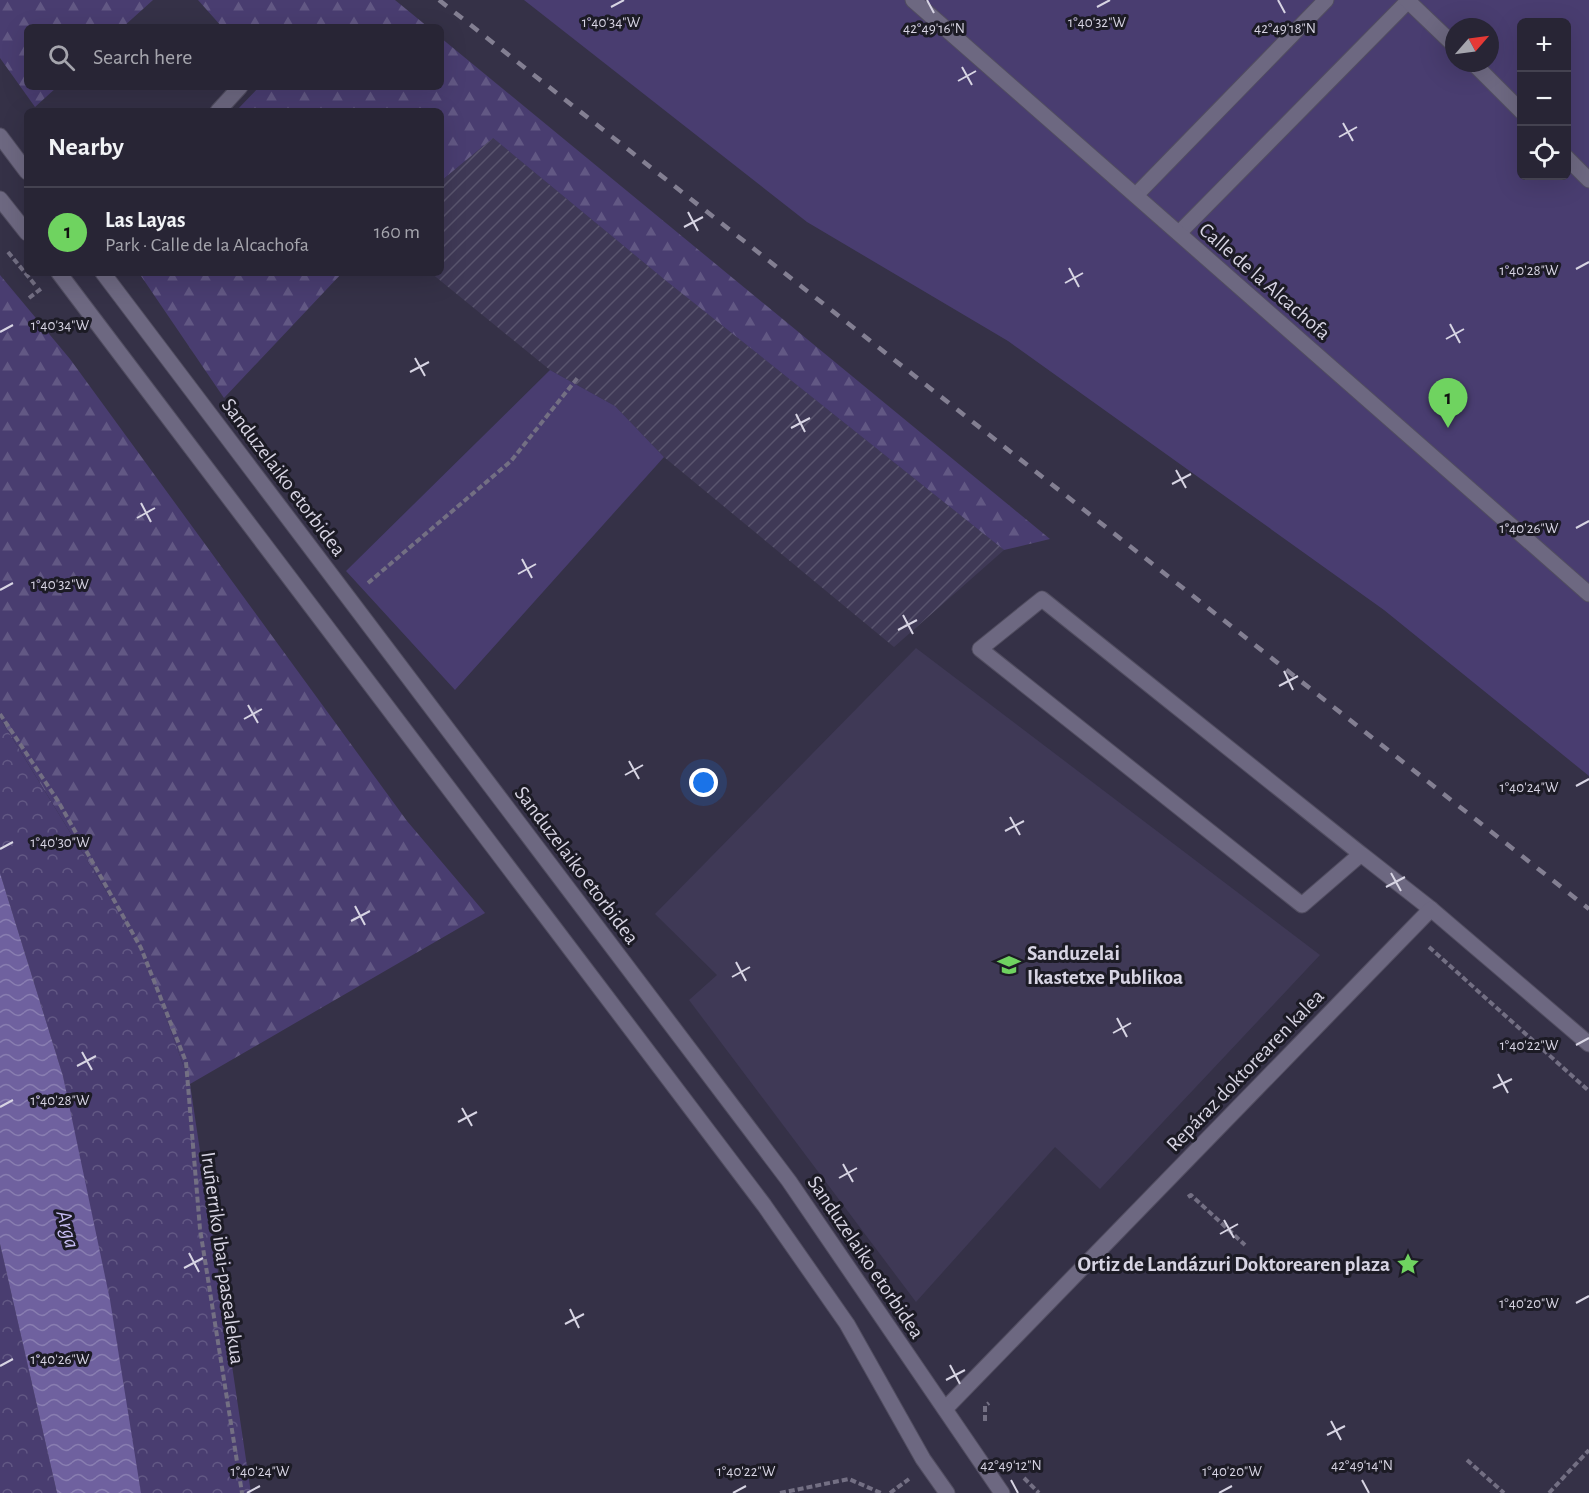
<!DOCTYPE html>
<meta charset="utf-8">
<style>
body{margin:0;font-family:"Alegreya Sans",sans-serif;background:#343141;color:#f1f3f6}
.controls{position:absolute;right:18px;top:18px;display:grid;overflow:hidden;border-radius:9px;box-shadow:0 6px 24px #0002}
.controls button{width:54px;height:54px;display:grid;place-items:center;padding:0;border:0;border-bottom:2px solid #444250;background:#282535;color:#f1f3f6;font:30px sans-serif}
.compass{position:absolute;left:1445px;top:18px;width:54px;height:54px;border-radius:50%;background:#282535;box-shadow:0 6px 24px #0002;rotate:62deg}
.you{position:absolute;left:704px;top:783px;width:21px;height:21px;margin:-15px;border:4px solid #fff;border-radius:50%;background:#1a73e8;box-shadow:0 0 0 9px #1a73e833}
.badge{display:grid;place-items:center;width:39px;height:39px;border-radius:50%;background:#6fd360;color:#111;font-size:20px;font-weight:700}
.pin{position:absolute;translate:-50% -50px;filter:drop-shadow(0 2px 3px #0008)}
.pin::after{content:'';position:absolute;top:32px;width:21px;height:18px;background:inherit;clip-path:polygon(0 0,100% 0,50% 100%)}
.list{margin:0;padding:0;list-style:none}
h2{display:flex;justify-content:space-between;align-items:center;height:78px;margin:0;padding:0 24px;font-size:26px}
h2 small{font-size:20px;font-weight:400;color:#a5a5ad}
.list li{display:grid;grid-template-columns:39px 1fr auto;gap:18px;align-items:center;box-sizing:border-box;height:90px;padding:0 24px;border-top:2px solid #444250}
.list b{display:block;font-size:22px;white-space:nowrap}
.list p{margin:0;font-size:20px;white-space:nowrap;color:#a5a5ad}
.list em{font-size:20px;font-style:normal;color:#a5a5ad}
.icon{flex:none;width:33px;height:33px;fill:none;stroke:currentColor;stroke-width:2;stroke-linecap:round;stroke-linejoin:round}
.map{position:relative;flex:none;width:1589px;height:1493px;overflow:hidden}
.search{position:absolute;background:#282535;box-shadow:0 6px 24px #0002;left:24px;top:24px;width:420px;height:66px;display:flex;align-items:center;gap:15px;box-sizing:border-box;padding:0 21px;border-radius:9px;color:#a5a5ad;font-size:22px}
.panel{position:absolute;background:#282535;box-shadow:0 6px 24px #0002;left:24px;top:108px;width:420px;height:168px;border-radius:9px}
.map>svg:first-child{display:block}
.built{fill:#3f3956}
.industrial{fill:url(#industrial-furrows)}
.green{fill:#493d70;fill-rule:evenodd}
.forest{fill:url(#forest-firs)}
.park{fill:url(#park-crowns)}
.water{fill:url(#water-waves)}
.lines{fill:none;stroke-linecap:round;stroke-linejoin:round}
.service-casing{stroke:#514d60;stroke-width:17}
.minor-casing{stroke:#514d60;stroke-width:17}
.secondary-casing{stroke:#514d60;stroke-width:17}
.path{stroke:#736f83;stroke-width:4;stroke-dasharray:6 3;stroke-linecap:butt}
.service{stroke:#6d6881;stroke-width:15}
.minor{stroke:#6d6881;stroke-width:15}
.secondary{stroke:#6d6881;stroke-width:15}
.rail{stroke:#837f92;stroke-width:4.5;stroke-dasharray:10 10;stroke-linecap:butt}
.ticks{fill:none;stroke:#d7d4e3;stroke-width:2}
.labels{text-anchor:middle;stroke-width:6;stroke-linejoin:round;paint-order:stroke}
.street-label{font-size:21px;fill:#d7d4e3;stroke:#1c1b25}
.poi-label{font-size:21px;font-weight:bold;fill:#d7d4e3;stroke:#1c1b25;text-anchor:start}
.water-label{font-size:22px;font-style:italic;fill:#c6bcf2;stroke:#1c1b25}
.ticks-label{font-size:15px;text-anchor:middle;fill:#d7d4e3;stroke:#1c1b25;stroke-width:6;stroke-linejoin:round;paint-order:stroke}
</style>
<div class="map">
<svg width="1589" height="1493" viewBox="0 0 1589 1493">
<defs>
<pattern id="industrial-furrows" width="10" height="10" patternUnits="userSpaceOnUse" patternTransform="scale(1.5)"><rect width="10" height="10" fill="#3f3956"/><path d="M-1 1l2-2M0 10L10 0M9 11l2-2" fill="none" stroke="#5a556e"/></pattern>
<pattern id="forest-firs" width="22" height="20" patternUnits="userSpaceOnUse" patternTransform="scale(1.5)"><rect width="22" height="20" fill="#493d70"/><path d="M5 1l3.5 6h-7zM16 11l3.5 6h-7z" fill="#625884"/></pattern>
<pattern id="park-crowns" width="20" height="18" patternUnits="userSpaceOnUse" patternTransform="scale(1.5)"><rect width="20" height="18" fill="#493d70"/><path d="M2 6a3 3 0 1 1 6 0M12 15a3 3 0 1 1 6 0" fill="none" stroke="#625884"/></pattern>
<pattern id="water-waves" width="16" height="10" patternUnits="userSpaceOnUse" patternTransform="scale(1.5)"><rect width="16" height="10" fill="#6f619f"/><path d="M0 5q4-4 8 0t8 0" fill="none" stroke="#897eb1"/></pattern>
</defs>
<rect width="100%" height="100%" fill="#353147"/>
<path class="built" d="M916,648L1320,955L1100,1189L1055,1147L916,1302L689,1000L717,975L655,914Z"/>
<path class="industrial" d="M493,138L665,280L1004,550L894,647L664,457L615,406L550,370L431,273H441V181Z"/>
<path class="green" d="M524,0H1589V776L1384,610L1008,341L807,222ZM1522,22H1566V176H1522ZM1454,27H1490V63H1454Z
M550,370L615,406L664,457L455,690L346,571Z"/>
<path class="forest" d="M0,0H153L123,27H27V87H57L35,107L0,58Z
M198,0H395L428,27H222Z
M441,38L1050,539L1004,550L665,280L493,138L441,181V111H236L259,87H441Z
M139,273H342L224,398Z
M0,275L70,359L407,821L485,913L190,1084L141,948L0,718Z"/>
<path class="park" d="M0,718L141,948L190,1084L251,1493H141L63,1076L0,873Z
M0,1244L57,1493H0Z"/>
<path class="water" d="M0,873L63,1076L110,1300L141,1493H57L0,1244Z"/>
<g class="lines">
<g class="service-casing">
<path id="service" d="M218,111L240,87
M1136,195L1326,0
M1179,233L1409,0
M1042,599L1361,854L1302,905L980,649Z
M1361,854L1431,909"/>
</g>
<g class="minor-casing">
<path id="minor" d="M913,0L1589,594
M1407,0L1454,45
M1473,63L1522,112
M1566,157L1589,180
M945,1409L1431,909L1589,1044"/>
</g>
<g class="secondary-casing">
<path id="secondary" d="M0,136L27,172
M0,199L27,233
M59,273L764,1205L847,1324L923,1459L947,1493
M103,273L789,1181L1002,1493"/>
</g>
<path class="path" d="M8,252L36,286
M29,298L42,288
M368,583L511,461L579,376
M0,714L58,801L141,948L186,1062L200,1229L242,1493
M1429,947L1589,1091
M1188,1197L1191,1195L1245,1245
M985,1421V1406L989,1403
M1467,1460L1504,1493
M1024,1478L1039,1493
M780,1493L849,1479L881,1493
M890,1493L909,1479
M1549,1493L1589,1450"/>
<use href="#service" class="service"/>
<use href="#minor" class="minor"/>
<use href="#secondary" class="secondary"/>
<path class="rail" d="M439,0L1589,909"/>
</g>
<path class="ticks" d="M927,0L934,13M1278,0L1285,13M611,7L624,0M1097,7L1110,0M962,67L972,85M958,81L976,71M1343,123L1353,141M1339,137L1357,127M688,212L698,231M684,227L703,217M1069,268L1079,287M1576,269L1589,262M1065,283L1083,273M1450,324L1460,343M0,332L13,325M1446,339L1464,329M415,358L425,376M410,372L429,362M796,414L805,432M791,428L810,418M1176,470L1186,488M1172,484L1191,474M141,503L151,522M137,518L155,508M1576,528L1589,521M522,559L532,578M518,574L536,564M0,590L13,583M903,615L913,634M898,630L917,620M1284,671L1293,690M1279,686L1298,676M248,705L258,723M244,719L262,709M629,761L639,779M625,775L643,765M1576,786L1589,779M1010,817L1020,835M1005,831L1024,821M0,849L13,842M1391,873L1401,891M1386,887L1405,877M355,906L365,925M351,921L370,911M736,962L746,981M732,977L750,967M1117,1018L1127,1037M1113,1033L1131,1023M1576,1045L1589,1038M82,1052L92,1070M77,1066L96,1056M1498,1074L1508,1093M1493,1088L1512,1079M0,1107L13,1100M462,1108L472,1126M458,1122L477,1112M843,1164L853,1182M839,1178L857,1168M1224,1220L1234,1238M1220,1234L1238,1224M189,1253L199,1272M184,1268L203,1258M1576,1303L1589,1296M570,1309L579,1328M565,1324L584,1314M950,1365L960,1384M0,1366L13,1359M946,1380L965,1370M1331,1421L1341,1440M1327,1435L1345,1426M1011,1480L1018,1493M1362,1480L1369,1493M247,1493L260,1486M733,1493L746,1486M1219,1493L1232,1486"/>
<defs>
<g id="school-bare" transform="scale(1.8)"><path d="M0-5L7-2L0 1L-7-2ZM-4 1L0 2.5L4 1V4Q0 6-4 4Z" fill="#6fd360" stroke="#1c1b25" stroke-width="2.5" paint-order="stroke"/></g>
<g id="sight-bare" transform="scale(1.8)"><path d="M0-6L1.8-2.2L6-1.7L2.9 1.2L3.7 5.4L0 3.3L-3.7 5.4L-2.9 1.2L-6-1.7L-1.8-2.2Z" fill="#6fd360" stroke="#1c1b25" stroke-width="2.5" paint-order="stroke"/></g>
</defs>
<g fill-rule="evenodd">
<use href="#school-bare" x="1009" y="965"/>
<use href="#sight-bare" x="1408" y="1264"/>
</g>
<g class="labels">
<g class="street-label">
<text transform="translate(1265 281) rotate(41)" y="7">Calle de la Alcachofa</text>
<text transform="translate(284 477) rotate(53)" y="7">Sanduzelaiko etorbidea</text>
<text transform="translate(577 865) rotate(53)" y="7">Sanduzelaiko etorbidea</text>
<text transform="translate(1245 1070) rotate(-46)" y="7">Repáraz doktorearen kalea</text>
<text transform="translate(866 1257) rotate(56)" y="7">Sanduzelaiko etorbidea</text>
<text transform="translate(223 1258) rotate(82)" y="7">Iruñerriko ibai-pasealekua</text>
</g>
<g class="poi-label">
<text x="1027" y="960">Sanduzelai<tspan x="1027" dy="24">Ikastetxe Publikoa</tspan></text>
<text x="1390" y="1271" text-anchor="end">Ortiz de Landázuri Doktorearen plaza</text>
</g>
<g class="water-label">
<text transform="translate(69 1229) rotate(75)" y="8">Arga</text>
</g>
</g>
<g class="ticks-label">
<text x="611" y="27">1°40'34"W</text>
<text x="1097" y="27">1°40'32"W</text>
<text x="934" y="33">42°49'16"N</text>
<text x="1285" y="33">42°49'18"N</text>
<text x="1529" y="275">1°40'28"W</text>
<text x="60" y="330">1°40'34"W</text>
<text x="1529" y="533">1°40'26"W</text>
<text x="60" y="589">1°40'32"W</text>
<text x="1529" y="792">1°40'24"W</text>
<text x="60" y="847">1°40'30"W</text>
<text x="1529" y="1050">1°40'22"W</text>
<text x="60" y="1105">1°40'28"W</text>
<text x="1529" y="1308">1°40'20"W</text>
<text x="60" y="1364">1°40'26"W</text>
<text x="1011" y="1470">42°49'12"N</text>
<text x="1362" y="1470">42°49'14"N</text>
<text x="260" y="1476">1°40'24"W</text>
<text x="746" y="1476">1°40'22"W</text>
<text x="1232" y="1476">1°40'20"W</text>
</g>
</svg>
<div class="controls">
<button>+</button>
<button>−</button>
<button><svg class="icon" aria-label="locate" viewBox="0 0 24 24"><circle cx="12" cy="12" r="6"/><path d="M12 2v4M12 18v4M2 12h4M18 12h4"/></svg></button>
</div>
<svg class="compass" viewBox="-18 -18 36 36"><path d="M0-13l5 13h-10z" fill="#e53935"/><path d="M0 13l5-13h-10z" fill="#a5a5ad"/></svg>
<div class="you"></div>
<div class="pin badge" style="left:1448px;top:428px">1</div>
<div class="search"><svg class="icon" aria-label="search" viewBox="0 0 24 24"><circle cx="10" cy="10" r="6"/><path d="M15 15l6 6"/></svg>Search here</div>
<section class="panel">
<h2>Nearby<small></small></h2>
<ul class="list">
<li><span class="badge">1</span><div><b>Las Layas</b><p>Park · Calle de la Alcachofa</p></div><em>160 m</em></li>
</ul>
</section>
</div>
